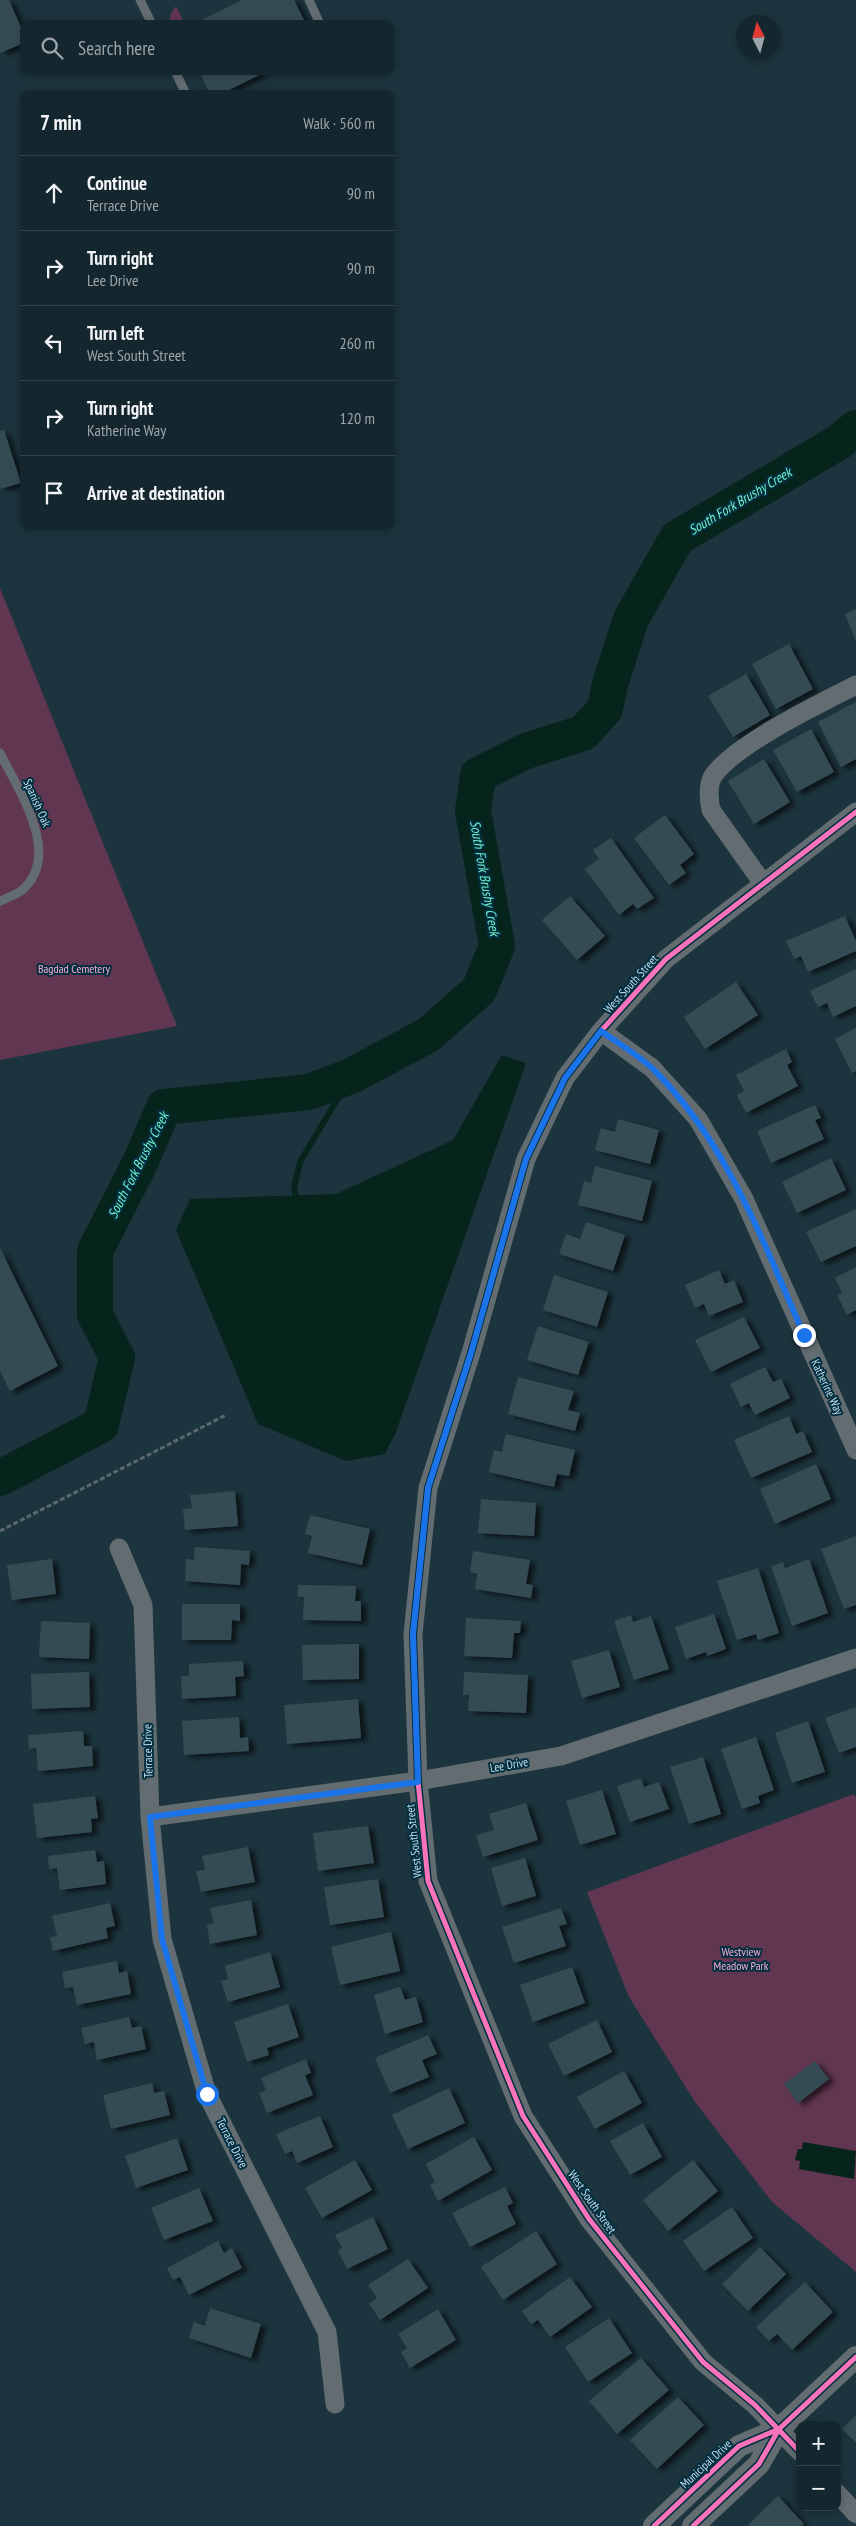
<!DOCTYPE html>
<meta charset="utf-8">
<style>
body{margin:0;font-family:"PT Sans Narrow",sans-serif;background:#22333a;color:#f1f3f6}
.controls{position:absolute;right:15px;bottom:15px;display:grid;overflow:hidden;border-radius:10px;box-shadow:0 2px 8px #0003}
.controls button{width:45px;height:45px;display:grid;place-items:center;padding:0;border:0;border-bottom:1px solid #34444a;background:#15272e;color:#f1f3f6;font:25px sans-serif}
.compass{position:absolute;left:736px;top:15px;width:45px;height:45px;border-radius:50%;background:#15272e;box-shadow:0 2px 8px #0003;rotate:354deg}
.stop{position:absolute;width:15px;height:15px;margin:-11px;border:4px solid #1a73e8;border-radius:50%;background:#fff}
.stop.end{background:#1a73e8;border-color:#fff;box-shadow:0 1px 5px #0008}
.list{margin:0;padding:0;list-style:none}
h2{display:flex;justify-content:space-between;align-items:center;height:65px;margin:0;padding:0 20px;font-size:21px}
h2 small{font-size:16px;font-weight:400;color:#9da5aa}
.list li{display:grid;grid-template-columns:32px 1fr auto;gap:15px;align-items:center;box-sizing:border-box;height:75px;padding:0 20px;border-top:1px solid #34444a}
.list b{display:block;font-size:19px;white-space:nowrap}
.list p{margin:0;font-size:16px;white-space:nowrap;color:#9da5aa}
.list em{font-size:16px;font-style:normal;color:#9da5aa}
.icon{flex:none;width:28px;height:28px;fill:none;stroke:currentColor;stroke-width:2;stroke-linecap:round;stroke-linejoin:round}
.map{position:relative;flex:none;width:856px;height:2526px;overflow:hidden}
.search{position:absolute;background:#15272e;box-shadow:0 2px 8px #0003;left:20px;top:20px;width:375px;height:55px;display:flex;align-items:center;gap:12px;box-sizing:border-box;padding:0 18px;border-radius:10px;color:#9da5aa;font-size:19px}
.panel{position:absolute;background:#15272e;box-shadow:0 2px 8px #0003;left:20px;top:90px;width:375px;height:440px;border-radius:10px}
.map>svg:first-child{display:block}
.green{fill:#613650}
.water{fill:#07241c}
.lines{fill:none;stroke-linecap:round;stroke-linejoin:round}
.stream{stroke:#07241c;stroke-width:6}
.river{stroke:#07241c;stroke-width:36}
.building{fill:#344c52;filter:url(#shadow)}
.path{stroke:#5b686d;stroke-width:3;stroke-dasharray:5 2.5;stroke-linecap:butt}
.service{stroke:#626c71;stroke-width:9}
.minor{stroke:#626c71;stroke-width:19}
.tertiary{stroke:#626c71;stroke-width:22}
.cycleway-casing{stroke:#022f40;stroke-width:8}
.cycleway{stroke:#fb73b8;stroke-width:5}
.route{stroke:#1a73e8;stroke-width:6}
.labels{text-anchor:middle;stroke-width:4;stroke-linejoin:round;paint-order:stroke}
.street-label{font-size:12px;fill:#c4dfec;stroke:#022f40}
.park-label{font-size:12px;fill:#f8abd1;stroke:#022f40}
.water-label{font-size:14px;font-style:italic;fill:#74f1c7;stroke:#022f40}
</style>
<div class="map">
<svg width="856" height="2526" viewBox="0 0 856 2526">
<defs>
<filter id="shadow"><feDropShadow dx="5.5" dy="3" stdDeviation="2.5" flood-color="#0009"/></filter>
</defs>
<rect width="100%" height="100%" fill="#1c343d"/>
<path class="green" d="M176,6L185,24H169L171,13Z
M0,588L177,1026L0,1060Z
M854,1794L856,1798V2272L772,2202L695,2102L629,1997L587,1892Z"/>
<path class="water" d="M502,1055L526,1063L396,1432L385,1454L346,1461L258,1424L176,1230L190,1199L336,1194L453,1140Z
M803,2142L856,2151L854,2179L799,2169L800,2161L795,2160L798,2149H802Z"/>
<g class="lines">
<path class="stream" d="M297,1203L294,1188L300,1162L351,1076"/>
<path class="river" d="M0,1478L101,1425L117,1357L95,1315V1251L141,1161L164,1107L309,1092L351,1076L428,1035L479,990L497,946L473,811L478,775L526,751L583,733L605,709L610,684L631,619L677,538L839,442L856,428"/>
</g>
<path class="building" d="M0,0H9L24,34V43L0,53Z
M242,0H294L306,24H194Z
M199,71H267L221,94H210Z
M4,430L21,483L0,489V431Z
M856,609V641L845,614Z
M789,644L813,689L776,709L752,664Z
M746,674L770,715L733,737L708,696Z
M856,702V759L841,767L818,722Z
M811,729L834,772L797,792L773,750Z
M764,759L790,802L754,824L728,781Z
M665,815L694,854L680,865L686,873L669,885L634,838Z
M611,838L654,898L637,909L633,904L619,915L585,869L599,859L593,850Z
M570,896L605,936L577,960L542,920Z
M845,916L856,941V951L808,972L801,956L794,959L786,941Z
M856,969V1006L833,1017L827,1003L818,1007L810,991Z
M736,982L758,1015L705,1049L684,1017Z
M856,1028V1071L852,1073L835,1039Z
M786,1049L792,1062L787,1065L798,1086L746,1113L737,1095L744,1091L736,1075Z
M815,1105L821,1118L815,1120L824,1139L771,1163L757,1131Z
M618,1119L659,1130L650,1164L595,1150L601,1128L615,1132Z
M831,1158L846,1190L797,1213L782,1182Z
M595,1166L652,1181L642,1221L578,1205L584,1181L591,1183Z
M856,1209V1246L821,1262L806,1232Z
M586,1222L625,1235L613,1271L559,1254L566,1234L580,1239Z
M0,1248L58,1366L10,1391L0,1371Z
M856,1267V1310L847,1315L837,1295L842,1293L835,1278Z
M719,1270L725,1284L734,1280L743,1302L709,1316L704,1304L695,1308L685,1285Z
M554,1275L608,1292L597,1327L543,1310Z
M744,1317L760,1348L711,1372L695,1340Z
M538,1326L589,1342L578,1375L527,1360Z
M765,1367L773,1382L781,1379L790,1398L755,1415L749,1403L741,1407L730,1384Z
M518,1377L574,1391L568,1410L580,1413L575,1431L508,1414Z
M789,1416L796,1434L803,1431L812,1452L751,1478L734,1440Z
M506,1434L575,1450L569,1476L557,1474L554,1487L489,1472L494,1450L502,1452Z
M816,1464L831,1499L775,1524L760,1489Z
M235,1491L238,1526L185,1530L183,1509L192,1508L190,1495Z
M481,1499L536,1503L534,1536L478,1533Z
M310,1515L370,1529L362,1565L308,1553L312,1536L305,1534Z
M856,1536V1605L844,1609L821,1549Z
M195,1547L250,1551L249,1565L241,1564L240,1585L185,1581L186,1559L194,1560Z
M473,1551L530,1560L526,1584L533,1585L531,1598L475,1589L477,1574L470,1572Z
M52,1559L56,1594L12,1600L7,1565Z
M809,1559L828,1613L792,1626L771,1566L783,1562L785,1568Z
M758,1568L779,1633L758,1640L756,1634L737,1640L717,1581Z
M298,1585L356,1586L355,1601H361V1621L303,1620L304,1597H298Z
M182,1604H240V1621L232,1620L231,1640H182Z
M714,1614L726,1649L707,1656L706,1652L686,1659L675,1627Z
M631,1615L633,1622L651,1616L669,1669L634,1680L614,1621Z
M466,1618L521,1621L520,1633H514L512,1658L464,1656Z
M41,1621L90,1623L89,1659L39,1657Z
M359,1644V1679L303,1680L302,1645Z
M609,1650L620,1687L582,1698L571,1661Z
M243,1661L244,1676L235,1677L236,1696L182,1699L181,1676H189V1664Z
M89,1672L90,1707L32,1709L31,1674Z
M464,1672L528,1675L526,1713L468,1711L469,1695H463Z
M358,1699L361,1738L287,1744L284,1705Z
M856,1707V1747L839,1753L825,1718Z
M239,1717L240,1738L248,1737L249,1751L184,1755L182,1721Z
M808,1721L825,1772L792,1783L775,1733Z
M83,1731L84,1746H92L93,1766L38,1771L36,1748L29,1749L28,1735Z
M756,1737L774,1790L758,1796L760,1803L742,1809L721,1749Z
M703,1757L721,1814L689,1824L670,1767Z
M641,1778L644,1787L659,1782L669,1809L630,1822L617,1786Z
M602,1790L616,1834L580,1845L566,1801Z
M95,1796L98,1818L91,1819L92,1832L37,1838L33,1804Z
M526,1803L538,1840L483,1857L476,1835L494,1830L489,1814Z
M368,1826L374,1863L318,1871L313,1833Z
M248,1847L255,1882L201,1892L196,1871L205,1870L202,1856Z
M95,1850L97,1862L104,1861L106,1884L60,1890L57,1868L49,1869L48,1856Z
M525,1858L536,1896L502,1906L491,1868Z
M378,1879L384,1917L330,1925L324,1887Z
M251,1900L257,1935L210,1944L207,1925L214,1923L210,1908Z
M110,1903L115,1926L106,1928L108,1938L53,1951L50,1937L57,1936L52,1916Z
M561,1908L567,1924L559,1926L566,1946L514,1963L502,1927Z
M391,1932L400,1971L340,1985L331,1947Z
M270,1952L280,1987L228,2002L221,1981L228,1979L225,1966Z
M117,1961L119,1973L127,1971L131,1994L77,2005L73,1987L65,1988L62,1972Z
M572,1967L585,2003L533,2022L520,1985Z
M400,1987L405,2000L416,1997L423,2022L385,2034L374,1995Z
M288,2004L299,2037L267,2048L269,2055L247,2062L234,2022Z
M129,2017L132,2028L141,2026L146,2049L97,2060L94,2042L85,2044L81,2028Z
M597,2020L612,2052L564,2076L548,2044Z
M428,2035L437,2054L422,2060L429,2077L390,2093L375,2058Z
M306,2059L311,2073L305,2075L313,2095L267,2113L259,2093L266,2090L261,2078Z
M815,2061L829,2079L798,2103L784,2084Z
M624,2071L642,2103L595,2129L577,2097Z
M152,2083L154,2093L164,2091L170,2115L111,2129L103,2095Z
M449,2088L465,2123L408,2149L392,2115Z
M320,2116L333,2147L297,2163L292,2151L285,2154L276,2134Z
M643,2123L662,2157L630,2175L610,2141Z
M474,2137L492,2170L438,2201L430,2185L435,2182L426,2164Z
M177,2138L188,2170L136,2188L125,2156Z
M355,2160L372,2190L322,2218L305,2188Z
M693,2160L718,2191L668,2231L643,2200Z
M505,2187L513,2203L507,2206L516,2224L470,2247L452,2213Z
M199,2188L213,2221L164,2240L151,2208Z
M732,2207L753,2238L704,2271L683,2241Z
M373,2217L388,2249L347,2269L338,2251L342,2248L335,2235Z
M536,2231L557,2264L503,2300L481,2267Z
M218,2241L224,2253L232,2248L242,2268L189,2295L180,2277L173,2280L167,2268Z
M760,2247L786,2274L748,2311L722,2284Z
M408,2259L428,2288L380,2320L369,2304L377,2298L368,2285Z
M570,2277L592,2307L550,2337L538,2320L531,2324L522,2311Z
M805,2282L833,2312L792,2350L777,2334L769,2341L756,2327Z
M210,2308L261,2324L251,2358L189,2338L194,2322L205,2326Z
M438,2309L456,2340L410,2368L401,2352L407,2348L398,2334Z
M609,2318L632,2353L588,2382L565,2347Z
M641,2358L669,2390L617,2434L589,2401Z
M678,2397L704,2425L657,2469L630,2440Z
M856,2415V2443L842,2429Z
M778,2496L804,2524L802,2526H747Z"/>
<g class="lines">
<path class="path" d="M0,1531L226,1415"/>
<path class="service" d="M140,0L152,24
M309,0L320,24
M175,71L186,94
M0,753C18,790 64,856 21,891C15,895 7,898 0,901"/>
<path class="minor" d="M762,882L711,810C709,800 707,786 713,776C734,745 820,703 856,685
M601,1031L652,1068L698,1119L744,1199L856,1450
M119,1548L143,1605L150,1817L162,1939L207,2094L327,2332L335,2404
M150,1817L418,1781L561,1756L856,1658
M800,2452L755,2405L703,2362L589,2219L523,2116L428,1881L418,1781L413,1634L428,1488L471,1353L526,1159L565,1078L601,1031L666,959L856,812
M837,2493L856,2514"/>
<path class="tertiary" d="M654,2526L739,2446L779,2429
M693,2526L759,2464L779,2429L856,2357"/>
<g class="cycleway-casing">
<path id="cycleway" d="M800,2452L755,2405L703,2362L589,2219L523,2116L428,1881L418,1781L413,1634L428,1488L471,1353L526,1159L565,1078L601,1031L666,959L856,812
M654,2526L739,2446L779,2429
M693,2526L759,2464L779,2429L856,2357"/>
</g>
<use href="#cycleway" class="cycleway"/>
</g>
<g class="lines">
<path class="route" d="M207,2094L162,1939L150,1817L418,1782L413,1634L428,1488L471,1353L526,1159L565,1078L601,1031C618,1043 638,1055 653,1069C727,1142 763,1242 804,1335"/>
</g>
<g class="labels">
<g class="street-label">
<text transform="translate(37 803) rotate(66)" y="4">Spanish Oak</text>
<text transform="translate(631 984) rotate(-48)" y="4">West South Street</text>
<text transform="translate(827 1387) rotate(65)" y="4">Katherine Way</text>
<text transform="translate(148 1751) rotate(-91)" y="4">Terrace Drive</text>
<text transform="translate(509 1765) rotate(-10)" y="4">Lee Drive</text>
<text transform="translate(414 1841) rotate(-96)" y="4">West South Street</text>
<text transform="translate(232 2143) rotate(63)" y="4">Terrace Drive</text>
<text transform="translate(592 2202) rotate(55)" y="4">West South Street</text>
<text transform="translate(706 2464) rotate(-43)" y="4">Municipal Drive</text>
</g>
<g class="park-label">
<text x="74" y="973">Bagdad Cemetery</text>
<text x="741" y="1956">Westview<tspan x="741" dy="14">Meadow Park</tspan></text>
</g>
<g class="water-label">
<text transform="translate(740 501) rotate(-31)" y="5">South Fork Brushy Creek</text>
<text transform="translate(485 878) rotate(80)" y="5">South Fork Brushy Creek</text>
<text transform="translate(138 1165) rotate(-63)" y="5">South Fork Brushy Creek</text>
</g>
</g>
</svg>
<div class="controls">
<button>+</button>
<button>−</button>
</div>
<svg class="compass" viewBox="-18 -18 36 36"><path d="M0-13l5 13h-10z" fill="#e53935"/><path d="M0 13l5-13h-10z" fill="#9da5aa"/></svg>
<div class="stop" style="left:207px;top:2094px"></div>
<div class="stop end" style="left:804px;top:1335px"></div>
<div class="search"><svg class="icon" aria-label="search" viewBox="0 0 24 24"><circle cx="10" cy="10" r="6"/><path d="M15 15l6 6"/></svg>Search here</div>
<section class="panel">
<h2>7 min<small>Walk · 560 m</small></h2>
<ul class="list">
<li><svg class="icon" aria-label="ahead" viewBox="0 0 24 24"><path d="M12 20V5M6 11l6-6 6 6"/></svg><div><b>Continue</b><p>Terrace Drive</p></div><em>90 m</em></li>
<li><svg class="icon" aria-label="right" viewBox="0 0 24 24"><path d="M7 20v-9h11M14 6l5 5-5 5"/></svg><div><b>Turn right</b><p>Lee Drive</p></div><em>90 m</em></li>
<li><svg class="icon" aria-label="left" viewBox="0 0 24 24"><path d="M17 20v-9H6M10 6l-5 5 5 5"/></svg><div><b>Turn left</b><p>West South Street</p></div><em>260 m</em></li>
<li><svg class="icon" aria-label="right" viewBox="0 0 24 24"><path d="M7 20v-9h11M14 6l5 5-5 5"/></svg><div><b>Turn right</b><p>Katherine Way</p></div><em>120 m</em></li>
<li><svg class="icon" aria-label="arrive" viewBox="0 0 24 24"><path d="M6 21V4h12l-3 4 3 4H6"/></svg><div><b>Arrive at destination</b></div></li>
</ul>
</section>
</div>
